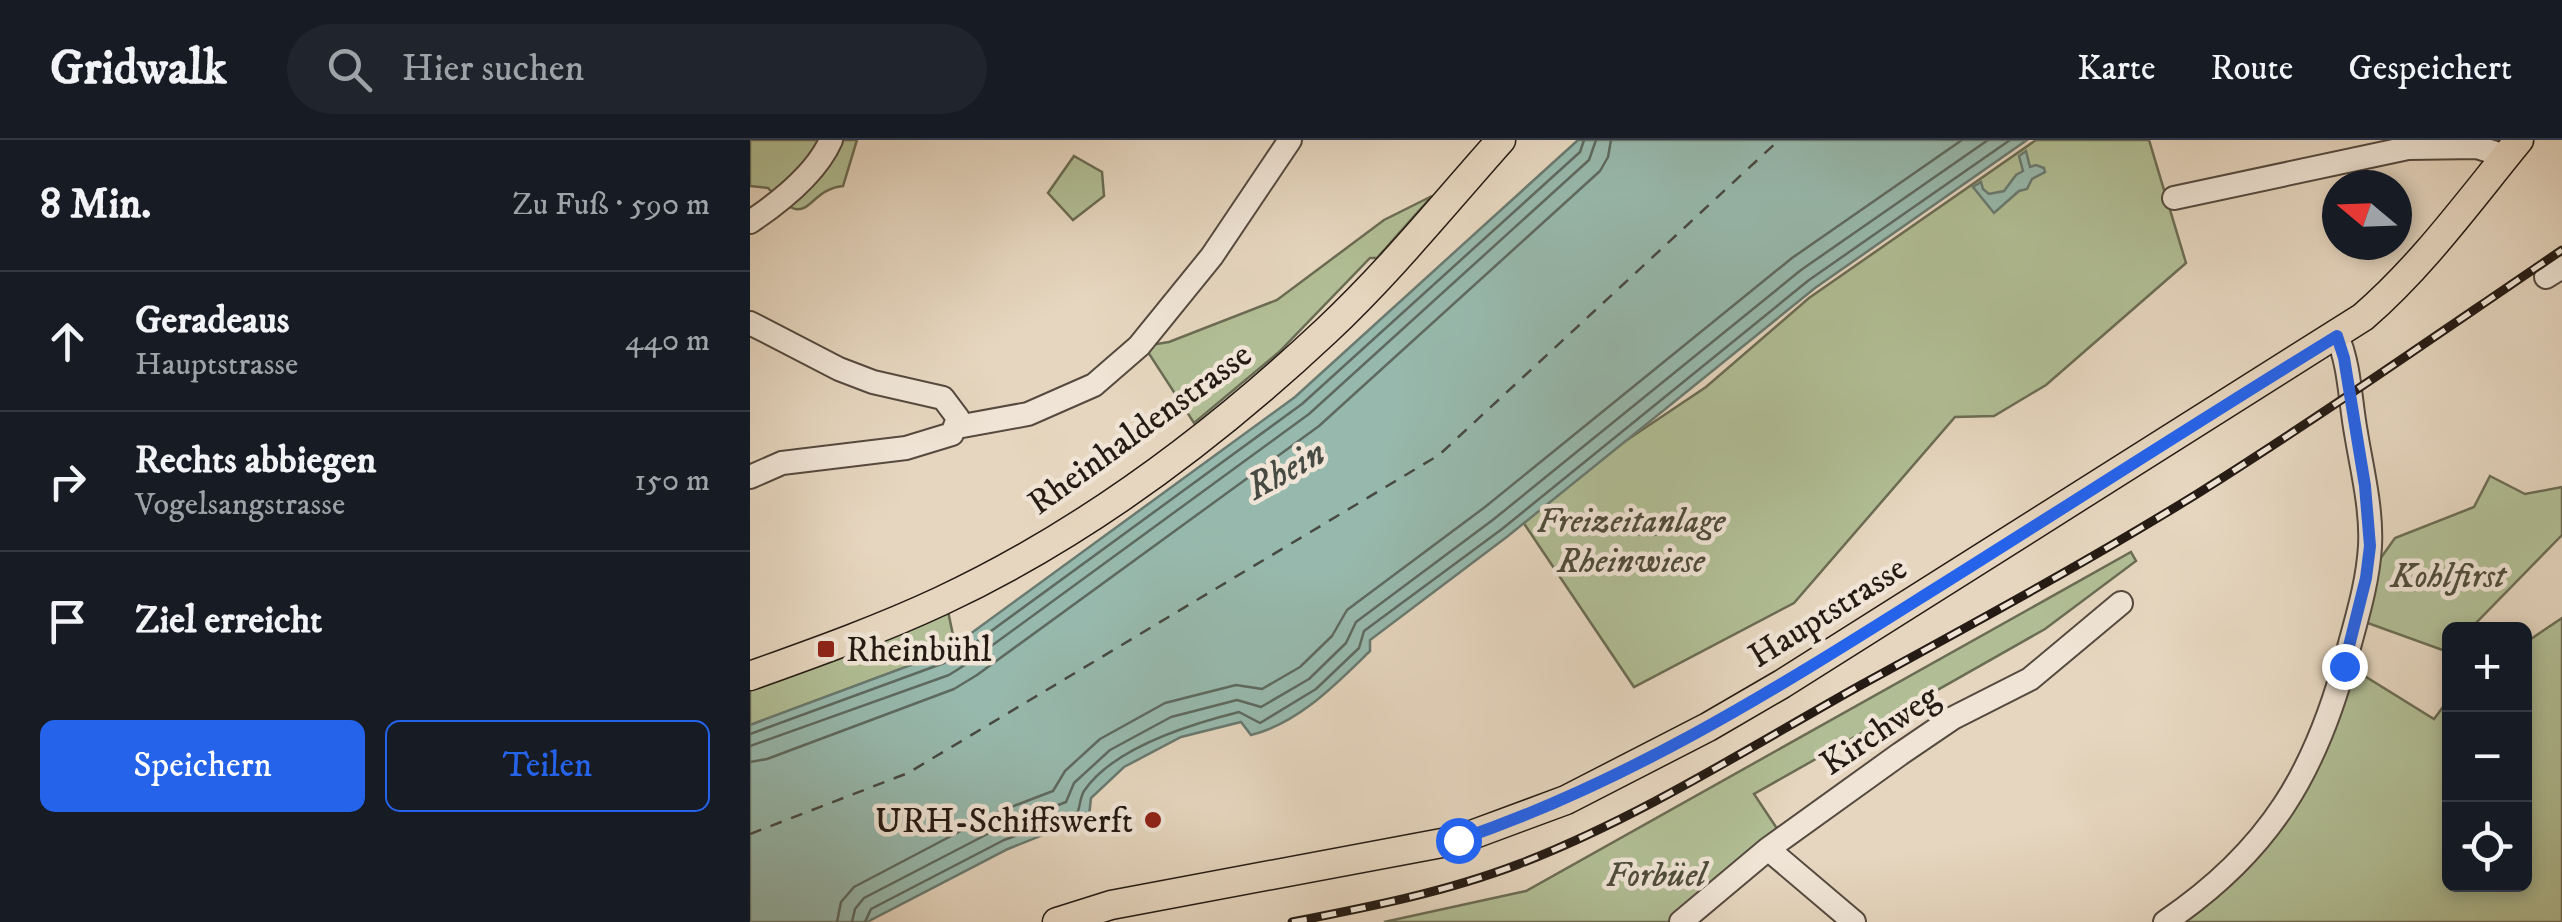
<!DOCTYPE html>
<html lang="de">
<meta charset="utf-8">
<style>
body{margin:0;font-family:"IM FELL DW Pica",serif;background:#20242c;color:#f1f3f6}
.controls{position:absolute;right:30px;bottom:30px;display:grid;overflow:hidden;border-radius:15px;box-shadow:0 5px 15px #0003}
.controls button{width:90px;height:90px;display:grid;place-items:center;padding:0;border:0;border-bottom:2px solid #363941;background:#171b24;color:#f1f3f6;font:50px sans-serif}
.compass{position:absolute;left:1572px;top:30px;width:90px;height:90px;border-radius:50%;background:#171b24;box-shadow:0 5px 15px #0003;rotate:289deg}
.stop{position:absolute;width:30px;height:30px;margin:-22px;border:8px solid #2563eb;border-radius:50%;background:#fff}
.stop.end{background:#2563eb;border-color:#fff;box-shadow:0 2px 10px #0008}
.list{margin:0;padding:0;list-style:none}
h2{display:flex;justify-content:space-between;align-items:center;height:130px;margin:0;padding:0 40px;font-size:42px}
h2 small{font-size:32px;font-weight:400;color:#9ea1a6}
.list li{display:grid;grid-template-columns:65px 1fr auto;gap:30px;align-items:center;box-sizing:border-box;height:140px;padding:0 40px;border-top:2px solid #363941}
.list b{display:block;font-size:38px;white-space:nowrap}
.list p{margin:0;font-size:32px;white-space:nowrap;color:#9ea1a6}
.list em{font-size:32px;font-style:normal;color:#9ea1a6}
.actions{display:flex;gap:20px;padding:30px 40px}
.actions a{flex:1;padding:22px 0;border:2px solid #2563eb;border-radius:15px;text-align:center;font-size:35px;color:#2563eb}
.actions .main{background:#2563eb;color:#fff}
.icon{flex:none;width:55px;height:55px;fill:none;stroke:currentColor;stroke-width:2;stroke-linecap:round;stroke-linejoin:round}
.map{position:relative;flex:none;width:1812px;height:782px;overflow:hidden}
header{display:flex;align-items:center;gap:60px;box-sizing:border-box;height:140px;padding:0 50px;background:#171b24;border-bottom:2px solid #363941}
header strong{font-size:48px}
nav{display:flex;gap:55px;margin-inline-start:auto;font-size:35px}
.search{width:700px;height:90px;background:#20242c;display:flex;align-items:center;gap:25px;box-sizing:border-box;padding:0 35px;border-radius:55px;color:#9ea1a6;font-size:38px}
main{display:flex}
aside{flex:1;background:#171b24}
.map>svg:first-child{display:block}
.green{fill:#b1be95;stroke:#6b6c54;stroke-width:2.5}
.water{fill:#97b9ad;stroke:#697a70;stroke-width:2.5}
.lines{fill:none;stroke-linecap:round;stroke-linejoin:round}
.shore{stroke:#5e6a60;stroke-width:2.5}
.ferry{stroke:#474a42;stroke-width:2.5;stroke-dasharray:12 10;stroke-linecap:butt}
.minor-casing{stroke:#554a3f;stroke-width:26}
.major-casing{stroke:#251b14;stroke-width:31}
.minor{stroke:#efe4d5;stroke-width:22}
.major{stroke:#e6d6bf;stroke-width:28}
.rail-casing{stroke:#251b14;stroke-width:9}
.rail{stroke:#efe4d5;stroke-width:5;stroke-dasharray:15;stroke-linecap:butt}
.route{stroke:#2563eb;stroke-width:12}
.poi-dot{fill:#8f2418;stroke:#efe4d5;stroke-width:4}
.labels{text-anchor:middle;stroke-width:9;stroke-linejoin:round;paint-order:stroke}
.street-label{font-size:35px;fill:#251b14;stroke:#efe4d5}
.park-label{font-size:35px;font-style:italic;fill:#4f4c3b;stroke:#efe4d5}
.poi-label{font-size:35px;fill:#251b14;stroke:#efe4d5;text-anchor:start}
.water-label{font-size:38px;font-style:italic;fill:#474a42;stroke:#efe4d5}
</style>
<header>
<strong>Gridwalk</strong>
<div class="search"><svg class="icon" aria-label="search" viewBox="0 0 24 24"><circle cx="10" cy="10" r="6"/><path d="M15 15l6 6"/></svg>Hier suchen</div>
<nav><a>Karte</a><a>Route</a><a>Gespeichert</a></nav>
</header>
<main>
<aside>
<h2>8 Min.<small>Zu Fuß · 590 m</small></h2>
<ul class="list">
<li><svg class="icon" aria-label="ahead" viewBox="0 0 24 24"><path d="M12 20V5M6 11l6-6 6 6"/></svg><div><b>Geradeaus</b><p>Hauptstrasse</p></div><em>440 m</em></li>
<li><svg class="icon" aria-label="right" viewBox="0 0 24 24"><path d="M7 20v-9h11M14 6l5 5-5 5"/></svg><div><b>Rechts abbiegen</b><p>Vogelsangstrasse</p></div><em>150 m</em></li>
<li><svg class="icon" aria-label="arrive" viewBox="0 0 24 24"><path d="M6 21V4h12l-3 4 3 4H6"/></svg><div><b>Ziel erreicht</b></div></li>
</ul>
<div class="actions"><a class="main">Speichern</a><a>Teilen</a></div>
</aside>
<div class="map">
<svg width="1812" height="782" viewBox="0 0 1812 782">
<rect width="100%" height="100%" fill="#e6d6bf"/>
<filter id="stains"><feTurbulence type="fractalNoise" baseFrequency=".002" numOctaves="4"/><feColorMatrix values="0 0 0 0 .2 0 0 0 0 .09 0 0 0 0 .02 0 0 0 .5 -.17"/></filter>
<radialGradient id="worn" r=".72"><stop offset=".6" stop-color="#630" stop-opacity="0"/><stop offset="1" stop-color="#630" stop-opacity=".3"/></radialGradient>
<path class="green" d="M0,0H107L93,46C54,50 61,95 18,48L0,46Z
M1286,0H1399L1436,123L1296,245L1244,276L1205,277L1044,463L884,547L773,382L871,304L956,247L1059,158Z
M324,16L352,32L354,56L323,80L298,53Z
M682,56L627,118H620L529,212L444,283L394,206L419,202L527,160L634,80Z
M1740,336L1775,354L1812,347V395L1720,489L1700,490L1698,512L1612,481L1625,426L1645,398L1724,367Z
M1381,412L1386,421L1295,489L1004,654L1030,693L924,782H634L776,751Z
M197,466L205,505L191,514L0,585V543Z
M1812,478V782H1425L1524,697L1600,527L1684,579L1699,559L1700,744H1774L1775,503Z"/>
<path class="water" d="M828,0H1277L1065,148L758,396L620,500V511C586,544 549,583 501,595L491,582L431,597L374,627L341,658L338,685L320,684L258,709L117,782H0V585L191,514L205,505L545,257Z
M1276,11L1280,27L1286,25L1294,28L1295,32L1282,39L1277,49L1269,51L1244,73L1223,47L1231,42L1233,49L1239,54L1254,51L1266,35L1273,31L1269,16Z
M902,375L920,383C913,397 902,396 888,394L881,384L889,377Z"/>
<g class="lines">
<path class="shore" d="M0,594L194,523L211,513L552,264L830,12L834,0
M0,606L199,535L218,523L559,274L839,20L846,0
M0,622L17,619L204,549L227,535L569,286L850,31L858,17L861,0
M87,782L91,762L104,747L243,674L303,651L315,631L350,599L415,563L486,545L512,549L550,527L582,496L597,470L735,367L1042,118L1212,0
M102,782L105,769L114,758L249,688L316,662L324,643L360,610L421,577L487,560L511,567L559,539L596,503L606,482L744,379L1051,130L1238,0
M115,782L121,769L254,700L327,674C330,667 330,657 334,651C363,608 441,584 489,572L510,583L566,549L609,508L614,491L752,389L1059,140L1260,0"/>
<path class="ferry" d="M0,694L158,633L689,315L1029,0"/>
<g class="minor-casing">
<path id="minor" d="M1424,58L1658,8L1727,7L1755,16
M0,82C30,62 66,34 81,0
M1796,137L1812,127
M0,183L89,229L123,242L193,258L208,278L202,294L156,308L32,323L0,337
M207,287L278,274L344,245L389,206L462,116L540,0
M1018,709L1104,782
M931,782L1018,709L1150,614L1203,578L1280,539L1371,463
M1415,782C1520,711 1567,631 1598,511C1607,477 1618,442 1620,406C1622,369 1612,330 1606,293C1600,261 1600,225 1587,196"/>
</g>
<g class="major-casing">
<path id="major" d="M0,536C64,513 129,490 191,461C332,395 463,297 576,191C639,132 694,64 751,0
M307,782L361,765L708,700L816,660L958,587L1032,544L1613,177C1673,125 1719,61 1769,0"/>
</g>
<use href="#minor" class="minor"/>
<use href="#major" class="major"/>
<g class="rail-casing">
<path id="rail" d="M542,782C619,767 696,752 769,724C889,678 1000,607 1111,545C1224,483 1337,422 1447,354C1571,276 1691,192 1812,110"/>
</g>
<use href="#rail" class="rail"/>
</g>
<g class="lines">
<path class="route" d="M708,700C873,644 1018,554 1164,462C1305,374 1445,283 1587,196L1594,218L1615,346L1620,406L1616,438L1594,526"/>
</g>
<g class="poi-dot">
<rect x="66" y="499" width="20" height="20" rx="5"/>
<circle cx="403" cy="680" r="10"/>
</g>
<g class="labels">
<g class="street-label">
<text transform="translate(389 288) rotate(-36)" y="12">Rheinhaldenstrasse</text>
<text transform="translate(1077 471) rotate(-32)" y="12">Hauptstrasse</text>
<text transform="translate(1129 589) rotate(-34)" y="12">Kirchweg</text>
</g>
<g class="park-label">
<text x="881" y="392">Freizeitanlage<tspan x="881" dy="40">Rheinwiese</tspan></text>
<text x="1698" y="447">Kohlfirst</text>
<text x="906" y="746">Forbüel</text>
</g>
<g class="poi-label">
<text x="96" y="521">Rheinbühl</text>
<text x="383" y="692" text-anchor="end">URH-Schiffswerft</text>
</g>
<g class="water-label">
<text transform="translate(535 329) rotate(-29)" y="13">Rhein</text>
</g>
</g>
<rect width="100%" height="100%" filter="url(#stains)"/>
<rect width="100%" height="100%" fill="url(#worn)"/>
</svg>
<div class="controls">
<button>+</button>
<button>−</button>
<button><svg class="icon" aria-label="locate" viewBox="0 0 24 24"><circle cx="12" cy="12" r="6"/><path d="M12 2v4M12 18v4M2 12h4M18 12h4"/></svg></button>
</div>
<svg class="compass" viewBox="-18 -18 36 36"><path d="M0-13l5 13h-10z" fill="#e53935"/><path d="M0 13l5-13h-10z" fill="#9ea1a6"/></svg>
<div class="stop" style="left:708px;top:700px"></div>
<div class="stop end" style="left:1594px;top:526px"></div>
</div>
</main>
